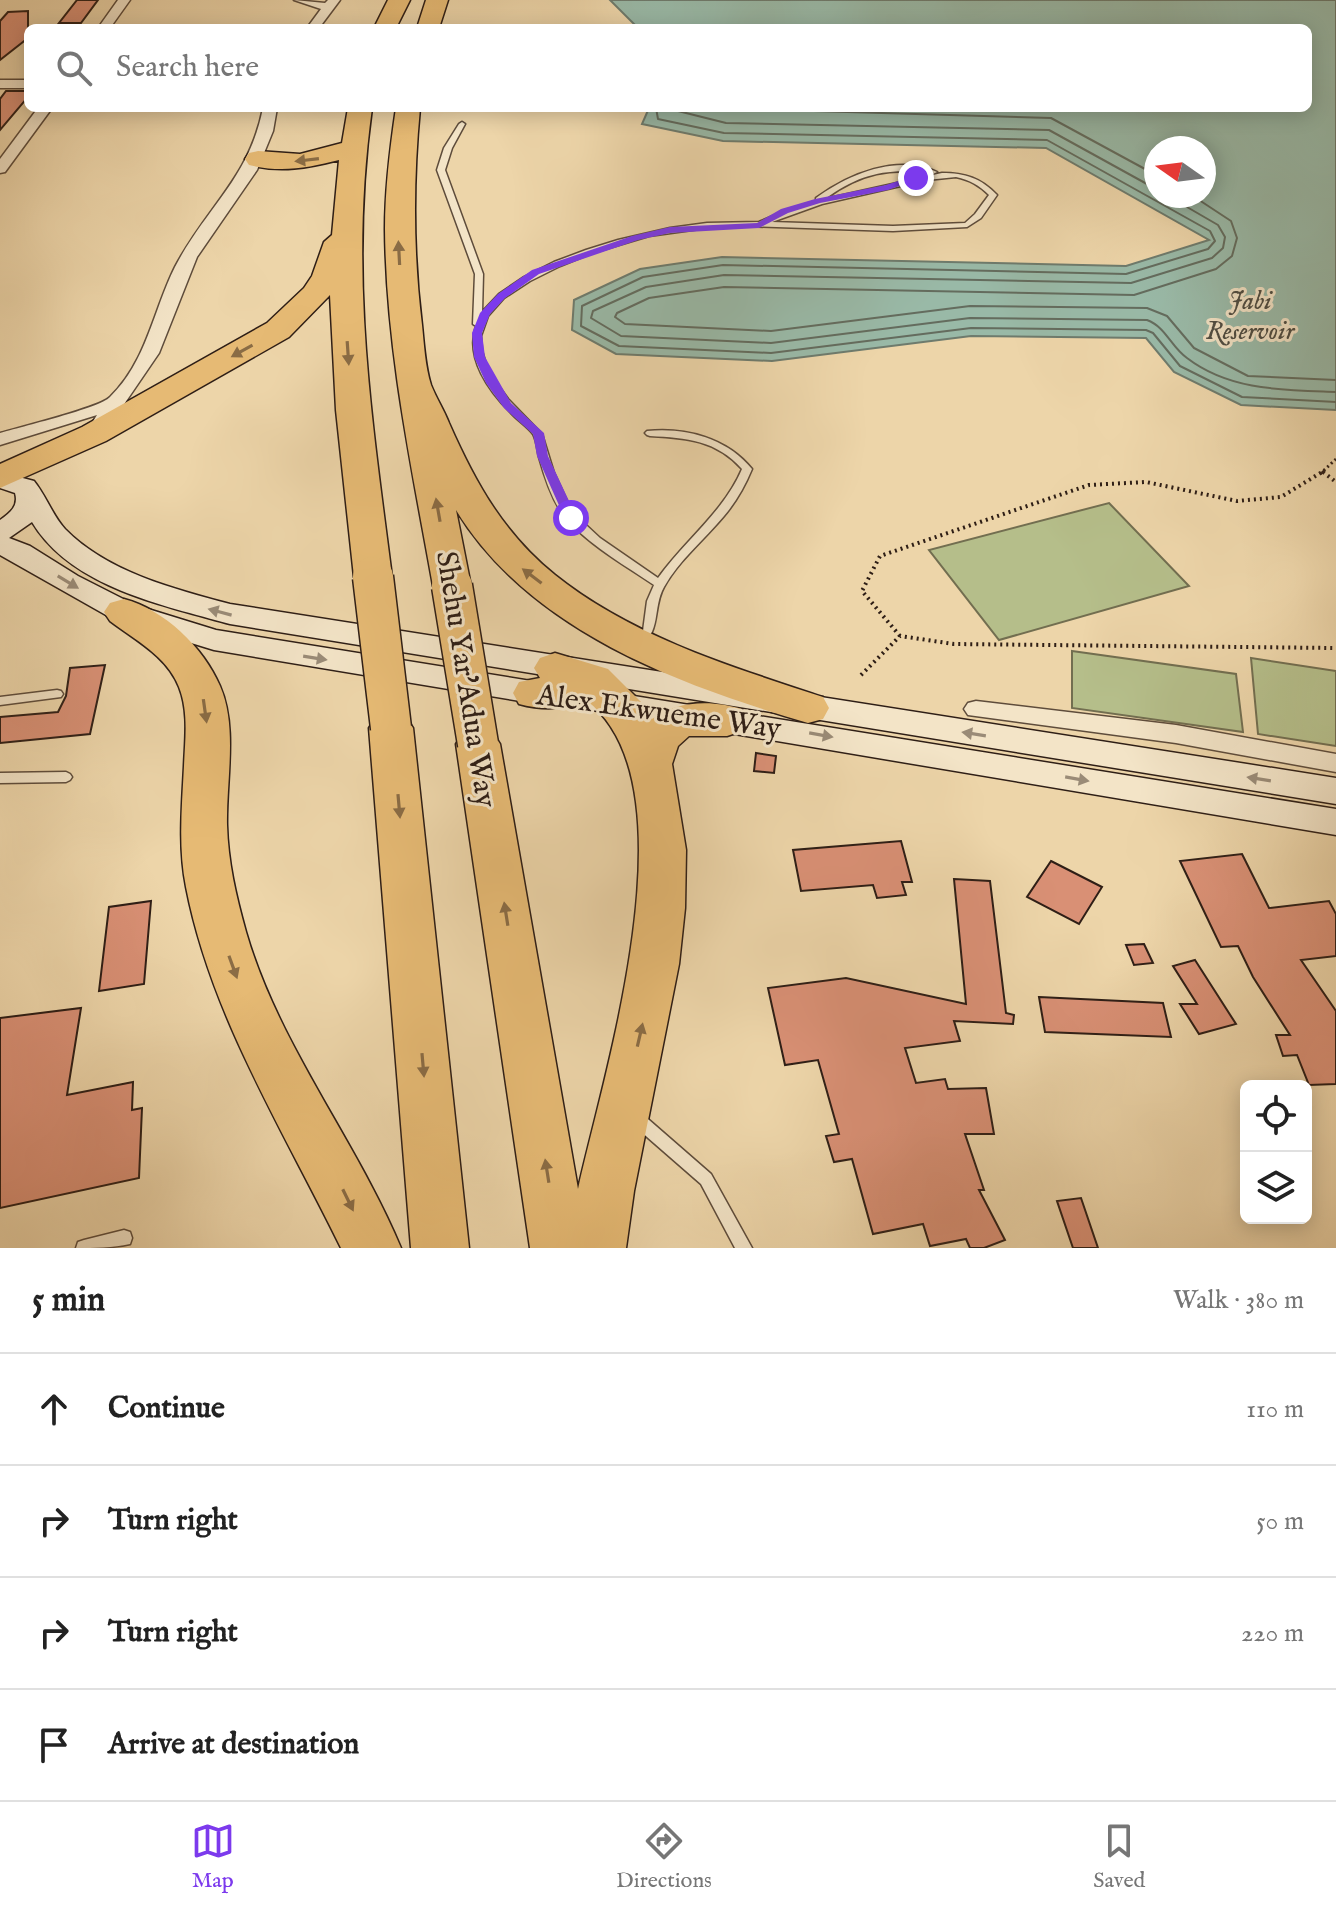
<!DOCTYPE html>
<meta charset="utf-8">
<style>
body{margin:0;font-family:"IM FELL English",serif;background:#f6f6f6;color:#222}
.controls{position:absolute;right:24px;bottom:24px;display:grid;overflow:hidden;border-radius:12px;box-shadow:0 4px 20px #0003}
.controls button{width:72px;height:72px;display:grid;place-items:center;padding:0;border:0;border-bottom:2px solid #e0e0e0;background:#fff;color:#222;font:40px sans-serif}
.compass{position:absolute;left:1144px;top:136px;width:72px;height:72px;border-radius:50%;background:#fff;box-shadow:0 4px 20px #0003;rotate:284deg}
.stop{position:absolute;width:24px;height:24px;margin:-18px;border:6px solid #7c3aed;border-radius:50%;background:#fff}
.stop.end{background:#7c3aed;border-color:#fff;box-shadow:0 2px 8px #0008}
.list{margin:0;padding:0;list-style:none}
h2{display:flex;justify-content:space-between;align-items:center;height:104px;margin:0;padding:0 32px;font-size:34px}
h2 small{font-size:26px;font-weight:400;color:#767676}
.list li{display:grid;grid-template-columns:52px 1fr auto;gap:24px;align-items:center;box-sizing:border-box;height:112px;padding:0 32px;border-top:2px solid #e0e0e0}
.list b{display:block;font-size:30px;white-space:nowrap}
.list em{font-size:26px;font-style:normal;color:#767676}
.icon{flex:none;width:44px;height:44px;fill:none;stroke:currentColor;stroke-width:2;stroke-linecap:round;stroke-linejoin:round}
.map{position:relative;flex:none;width:1336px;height:1248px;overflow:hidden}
.search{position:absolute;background:#fff;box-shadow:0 4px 20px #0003;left:24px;right:24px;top:24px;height:88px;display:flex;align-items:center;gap:20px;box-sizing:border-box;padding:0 28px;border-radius:12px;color:#767676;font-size:30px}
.sheet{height:552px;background:#fff}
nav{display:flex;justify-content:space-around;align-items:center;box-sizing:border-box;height:112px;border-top:2px solid #e0e0e0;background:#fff;font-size:22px;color:#767676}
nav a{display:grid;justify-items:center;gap:4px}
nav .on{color:#7c3aed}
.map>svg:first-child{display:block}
.green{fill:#b5be8a;stroke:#726e50;stroke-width:2}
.water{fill:#99b9a7;stroke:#6e7b6d;stroke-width:2;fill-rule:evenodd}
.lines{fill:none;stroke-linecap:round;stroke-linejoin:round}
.shore{stroke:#646c5e;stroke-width:2}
.building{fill:#d99075;stroke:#2e1e16;stroke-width:2}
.lane-casing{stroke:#5e4c3b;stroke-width:3}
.street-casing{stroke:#5e4c3b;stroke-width:3}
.secondary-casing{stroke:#2e1e16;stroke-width:3}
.highway-casing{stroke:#2e1e16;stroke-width:3}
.path-far1{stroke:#2e1e16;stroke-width:3;stroke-dasharray:2 3;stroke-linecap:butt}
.path{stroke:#2e1e16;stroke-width:4;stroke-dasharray:2 4;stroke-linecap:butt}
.lane{fill:#f3e4c7;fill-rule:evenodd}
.street{fill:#f3e4c7;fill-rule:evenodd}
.secondary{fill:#f3e4c7;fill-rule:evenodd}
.highway{fill:#e6ba74;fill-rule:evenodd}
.highway-bridge-casing{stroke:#2e1e16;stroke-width:43;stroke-linecap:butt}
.highway-bridge{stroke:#e6ba74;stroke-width:40}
.oneway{fill:#8a6c45}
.oneway2{fill:#9a8b77}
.route{fill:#7c3aed}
.labels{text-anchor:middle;stroke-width:6;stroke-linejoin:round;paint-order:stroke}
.far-water-label{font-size:26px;font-style:italic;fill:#4e4c42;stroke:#f3e4c7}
.street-label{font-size:30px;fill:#2e1e16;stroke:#f3e4c7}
</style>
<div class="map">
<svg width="1336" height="1248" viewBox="0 0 1336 1248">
<rect width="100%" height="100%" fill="#edd5a9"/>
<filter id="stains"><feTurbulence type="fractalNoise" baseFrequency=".0025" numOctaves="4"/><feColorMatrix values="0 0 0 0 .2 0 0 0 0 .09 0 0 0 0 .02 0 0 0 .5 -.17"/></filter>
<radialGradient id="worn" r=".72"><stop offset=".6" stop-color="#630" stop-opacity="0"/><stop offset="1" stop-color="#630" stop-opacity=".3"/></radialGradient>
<path class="green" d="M1109,503L1189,586L999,640L929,550Z
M1072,651L1236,674L1243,732L1072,708Z
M1251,658L1336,671V746L1258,734Z"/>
<path class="water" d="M610,0H1336V410L1241,405L1174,372L1146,338L971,336L772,361L616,354L572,330L574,300L640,269L722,257L1126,266L1209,240L1046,148L723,141L642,124L649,108H1308V28H638ZM1156,148H1204V196H1156Z"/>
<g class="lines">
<path class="shore" d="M656,108L658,119L724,133L1047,140L1210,231L1215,241L1208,249L1126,274L723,265L643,277L582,306L581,326L619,346L771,353L971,328L1146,330L1153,333L1180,366L1242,397L1336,402
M666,108L726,123L1049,130L1156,189
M714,108L1051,118L1156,175
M1168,196L1218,225L1225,237L1223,248L1212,258L1131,283L724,275L646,287L593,311L591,318L621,336L771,343L970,318L1147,320C1166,327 1171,347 1187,358C1230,391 1284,390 1336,392
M1193,196L1231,221L1237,238L1232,256L1216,269L1134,295L724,287L649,298L617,313L615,317L625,324L771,331L970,306L1147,308L1167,316L1194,348L1248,376L1336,380"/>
</g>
<path class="building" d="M77,0H98L81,23H59Z
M28,11V38L0,60V21L8,12Z
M6,91H28V97L0,130V99Z
M105,665L90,734L0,743V717L58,712L66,696L70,668Z
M756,753L776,756L774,773L754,771Z
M901,841L912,882H902L906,895L877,898L873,885L801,891L793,850Z
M1242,854L1269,908L1329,901L1336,914V956L1301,960L1336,1011V1084L1309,1085L1297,1055L1283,1056L1276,1035H1290L1253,977L1238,946L1221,947L1180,861Z
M1051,861L1102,887L1079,924L1027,897Z
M954,879L990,881L1006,1013L1014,1015L1013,1024L954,1021L960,1041L905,1048L916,1083L945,1079L948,1089L986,1088L994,1134H965L984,1190H979L1005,1240L984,1248H970L966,1239L930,1246L923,1224L873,1234L852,1159L834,1162L826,1136L839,1134L818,1060L785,1065L768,988L846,978L966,1004Z
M151,901L144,984L99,991L109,907Z
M1144,944L1153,963L1134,965L1126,945Z
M1195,960L1236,1024L1199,1034L1180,1004H1197L1173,966Z
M1039,997L1163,1003L1171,1037L1045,1032Z
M81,1008L67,1095L133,1082L132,1110L142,1108L139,1178L0,1208V1018Z
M1081,1198L1098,1248H1073L1057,1201Z"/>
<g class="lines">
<g class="lane-casing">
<path id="lane" d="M462,122L465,124L452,148L445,170L483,274L482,312L499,294L524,277L554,262L586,250L618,240L670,228L707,223L759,222L787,210L816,201V198C849,174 897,154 937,172L933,174C891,167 860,173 825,199L942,173C965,173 981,178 997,195L981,218L967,227L893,231L744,226L707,228L649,236L592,253L560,266L530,281L504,298L488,316L481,336L482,351L486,364L492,377L508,399L542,434L554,473L572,512L600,538L658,578C685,540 723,513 742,469C716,440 687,438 650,436L647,435L645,433L647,431C685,427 727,438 752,469C745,486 736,502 724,516C704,540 679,560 664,587C652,608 662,634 638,646L632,642L643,631L647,601L654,585C626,566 594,548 570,523C554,507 545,479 539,457C537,450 537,441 533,434C527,426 517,420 511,413C489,391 465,358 476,326L473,324L475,274L437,170L444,148L459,124ZM956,177C970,180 979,185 989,195L975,214L965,223L893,226L772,222L822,204L927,180Z
M57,690L61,691L63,694L61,697L0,705V697Z
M66,772L70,774L72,777L70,780L66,782L0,783V773Z
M636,1111L641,1113L711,1174L752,1248H735L701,1184L631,1123L629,1118L631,1113Z
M124,1230L130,1232L132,1238L130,1244C113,1248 94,1248 76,1248L78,1242L84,1240Z"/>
</g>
<g class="street-casing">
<path id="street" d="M118,0H130L110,28H98Z
M294,0L325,3L328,0H340L319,28H307L321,9Z
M0,80H28V88H0Z
M38,108H52L5,172L0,173V159Z
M263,108H277L273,131L257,170L197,257L159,353L101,438L94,440L85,434L97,415L0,445V433C20,427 100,408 110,397C147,361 153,311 175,267C206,207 249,179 263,108Z
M976,701L1176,725L1336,754V772L1176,743L968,715L964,709L968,703Z"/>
</g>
<g class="secondary-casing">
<path id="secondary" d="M0,472L34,481C46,496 53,516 65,529C107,572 174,589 230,604L1336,778V804L230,624C162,605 71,587 32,522L9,538L30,546L78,576L135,605L216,630L556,685L567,688L572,696L567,704L556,707L214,650L113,619L0,555V520C10,513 19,506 15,493L0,488Z
M603,691L1336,809V835L592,710L587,702L592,694Z"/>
</g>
<g class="highway-casing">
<path id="highway" d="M388,0H410L396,28H374Z
M426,0H448L439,28H417Z
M348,108H372C349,274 371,413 392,577L387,586L373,590L359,586L354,577L336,410L330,295L289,337L106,441L0,488V464L82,427L267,323L304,288L312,276L324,242L332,235L339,160C308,168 281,173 249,165L245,159L249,153L258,151L300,154L342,143Z
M396,108H420C413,181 413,252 422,325C424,344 425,366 431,385C436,398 444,410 449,423C475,482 503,533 555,575C631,636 731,667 823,697L829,708L823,719L808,723C679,685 530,631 456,510L471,586L466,595L452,599L438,595L433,586C412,468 386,350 385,229C385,189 390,148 396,108Z
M124,599C165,610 203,647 220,686C238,727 226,781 227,825C228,862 236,896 246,932C279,1046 356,1140 401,1248H341C284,1131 211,1016 186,887C178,847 182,806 184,766C185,740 189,712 179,687C167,656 135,640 110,621L104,612L110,603Z
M555,653L608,669L641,702L652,719C676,700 714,700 742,709L748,720L742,731L727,736H689L678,746L672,764L686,850L685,908L679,964L634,1191L626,1248H530L456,744L463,733L478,728L493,733L500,744L578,1189C603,1076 697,783 586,700C565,710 541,710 519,704L513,693L519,682L540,678L534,668L540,658Z
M391,712L406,717L413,728L469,1248H411L369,728L376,717Z"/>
</g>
<path class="path-far1" d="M1322,471L1325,474
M1320,474L1336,459"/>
<path class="path" d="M1323,472L1336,482
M900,636L862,591L880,556L1089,485L1146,482L1237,501L1281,497L1322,472
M861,675L900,636L954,644L1336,648"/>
<use href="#lane" class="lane"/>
<use href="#street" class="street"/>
<use href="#secondary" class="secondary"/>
<use href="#highway" class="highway"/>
<g class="highway-bridge-casing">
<path id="highway-bridge" d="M373,577L391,728
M452,586L478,744"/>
</g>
<use href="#highway-bridge" class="highway-bridge"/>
</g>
<defs><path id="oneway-solid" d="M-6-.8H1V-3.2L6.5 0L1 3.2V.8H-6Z" transform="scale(2)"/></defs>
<g class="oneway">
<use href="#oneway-solid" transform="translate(307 160) rotate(173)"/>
<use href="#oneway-solid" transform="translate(399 253) rotate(-93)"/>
<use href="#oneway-solid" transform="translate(242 351) rotate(151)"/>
<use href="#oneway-solid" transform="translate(348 353) rotate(86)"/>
<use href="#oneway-solid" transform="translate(438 510) rotate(-100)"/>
<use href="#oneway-solid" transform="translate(532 576) rotate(-143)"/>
<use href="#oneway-solid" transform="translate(205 711) rotate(82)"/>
<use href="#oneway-solid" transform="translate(399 806) rotate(85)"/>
<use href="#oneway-solid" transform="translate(506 914) rotate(-99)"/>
<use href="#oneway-solid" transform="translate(233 967) rotate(70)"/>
<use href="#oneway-solid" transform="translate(640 1035) rotate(-77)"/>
<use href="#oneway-solid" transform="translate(423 1065) rotate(85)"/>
<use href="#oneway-solid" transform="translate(547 1171) rotate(-99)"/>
<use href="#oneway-solid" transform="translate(348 1200) rotate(64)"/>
</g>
<g class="oneway2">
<use href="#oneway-solid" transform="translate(68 582) rotate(31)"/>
<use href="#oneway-solid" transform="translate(220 612) rotate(-165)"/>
<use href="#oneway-solid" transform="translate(315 658) rotate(9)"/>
<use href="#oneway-solid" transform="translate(974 734) rotate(-171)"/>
<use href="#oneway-solid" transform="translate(821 735) rotate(10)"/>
<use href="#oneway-solid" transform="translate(1077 779) rotate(10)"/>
<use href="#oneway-solid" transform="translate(1259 779) rotate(-171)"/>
</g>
<path class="route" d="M916,175L919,179L888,190L820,203L788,213L759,228L670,233L638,240L539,274L505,298L490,314L482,333L485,357L511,403L544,433L548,456L577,518L566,521L537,456L533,434L504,408L486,383L474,357L472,333L480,313L498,294L532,270L632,236L670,227L757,223L781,209L815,199L886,185Z"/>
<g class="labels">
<g class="far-water-label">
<text x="1250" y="309">Jabi<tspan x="1250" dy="30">Reservoir</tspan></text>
</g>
<g class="street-label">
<text transform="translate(467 679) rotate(81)" y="10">Shehu Yar'Adua Way</text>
<text transform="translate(659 711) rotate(8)" y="10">Alex Ekwueme Way</text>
</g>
</g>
<rect width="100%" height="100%" filter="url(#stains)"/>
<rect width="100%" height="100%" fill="url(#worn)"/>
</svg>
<div class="controls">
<button><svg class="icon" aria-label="locate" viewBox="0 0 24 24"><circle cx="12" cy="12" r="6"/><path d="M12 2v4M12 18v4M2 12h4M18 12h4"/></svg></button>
<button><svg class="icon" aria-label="layers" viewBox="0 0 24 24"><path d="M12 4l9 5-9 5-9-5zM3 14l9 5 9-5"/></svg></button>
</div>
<svg class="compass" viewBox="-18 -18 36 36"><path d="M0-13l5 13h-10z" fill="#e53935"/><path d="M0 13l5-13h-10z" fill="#767676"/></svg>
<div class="stop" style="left:571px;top:518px"></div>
<div class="stop end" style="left:916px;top:178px"></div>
<div class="search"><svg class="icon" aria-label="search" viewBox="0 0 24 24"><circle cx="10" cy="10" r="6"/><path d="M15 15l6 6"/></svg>Search here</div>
</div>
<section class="sheet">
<h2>5 min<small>Walk · 380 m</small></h2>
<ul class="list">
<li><svg class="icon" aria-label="ahead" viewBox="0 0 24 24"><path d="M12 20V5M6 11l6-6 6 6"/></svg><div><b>Continue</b></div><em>110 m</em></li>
<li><svg class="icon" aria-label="right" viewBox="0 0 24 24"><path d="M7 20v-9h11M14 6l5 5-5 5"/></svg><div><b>Turn right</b></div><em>50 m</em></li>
<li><svg class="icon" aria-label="right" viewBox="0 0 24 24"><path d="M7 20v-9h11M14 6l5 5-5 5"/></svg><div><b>Turn right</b></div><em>220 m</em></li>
<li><svg class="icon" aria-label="arrive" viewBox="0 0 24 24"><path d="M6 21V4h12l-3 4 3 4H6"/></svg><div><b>Arrive at destination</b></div></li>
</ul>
</section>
<nav>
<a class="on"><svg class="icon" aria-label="map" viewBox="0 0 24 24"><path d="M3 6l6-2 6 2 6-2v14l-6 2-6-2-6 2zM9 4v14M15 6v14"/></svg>Map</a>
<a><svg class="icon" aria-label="directions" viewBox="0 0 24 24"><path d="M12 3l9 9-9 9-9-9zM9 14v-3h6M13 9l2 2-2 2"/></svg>Directions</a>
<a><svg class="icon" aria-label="saved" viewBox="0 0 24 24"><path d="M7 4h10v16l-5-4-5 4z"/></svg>Saved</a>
</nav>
